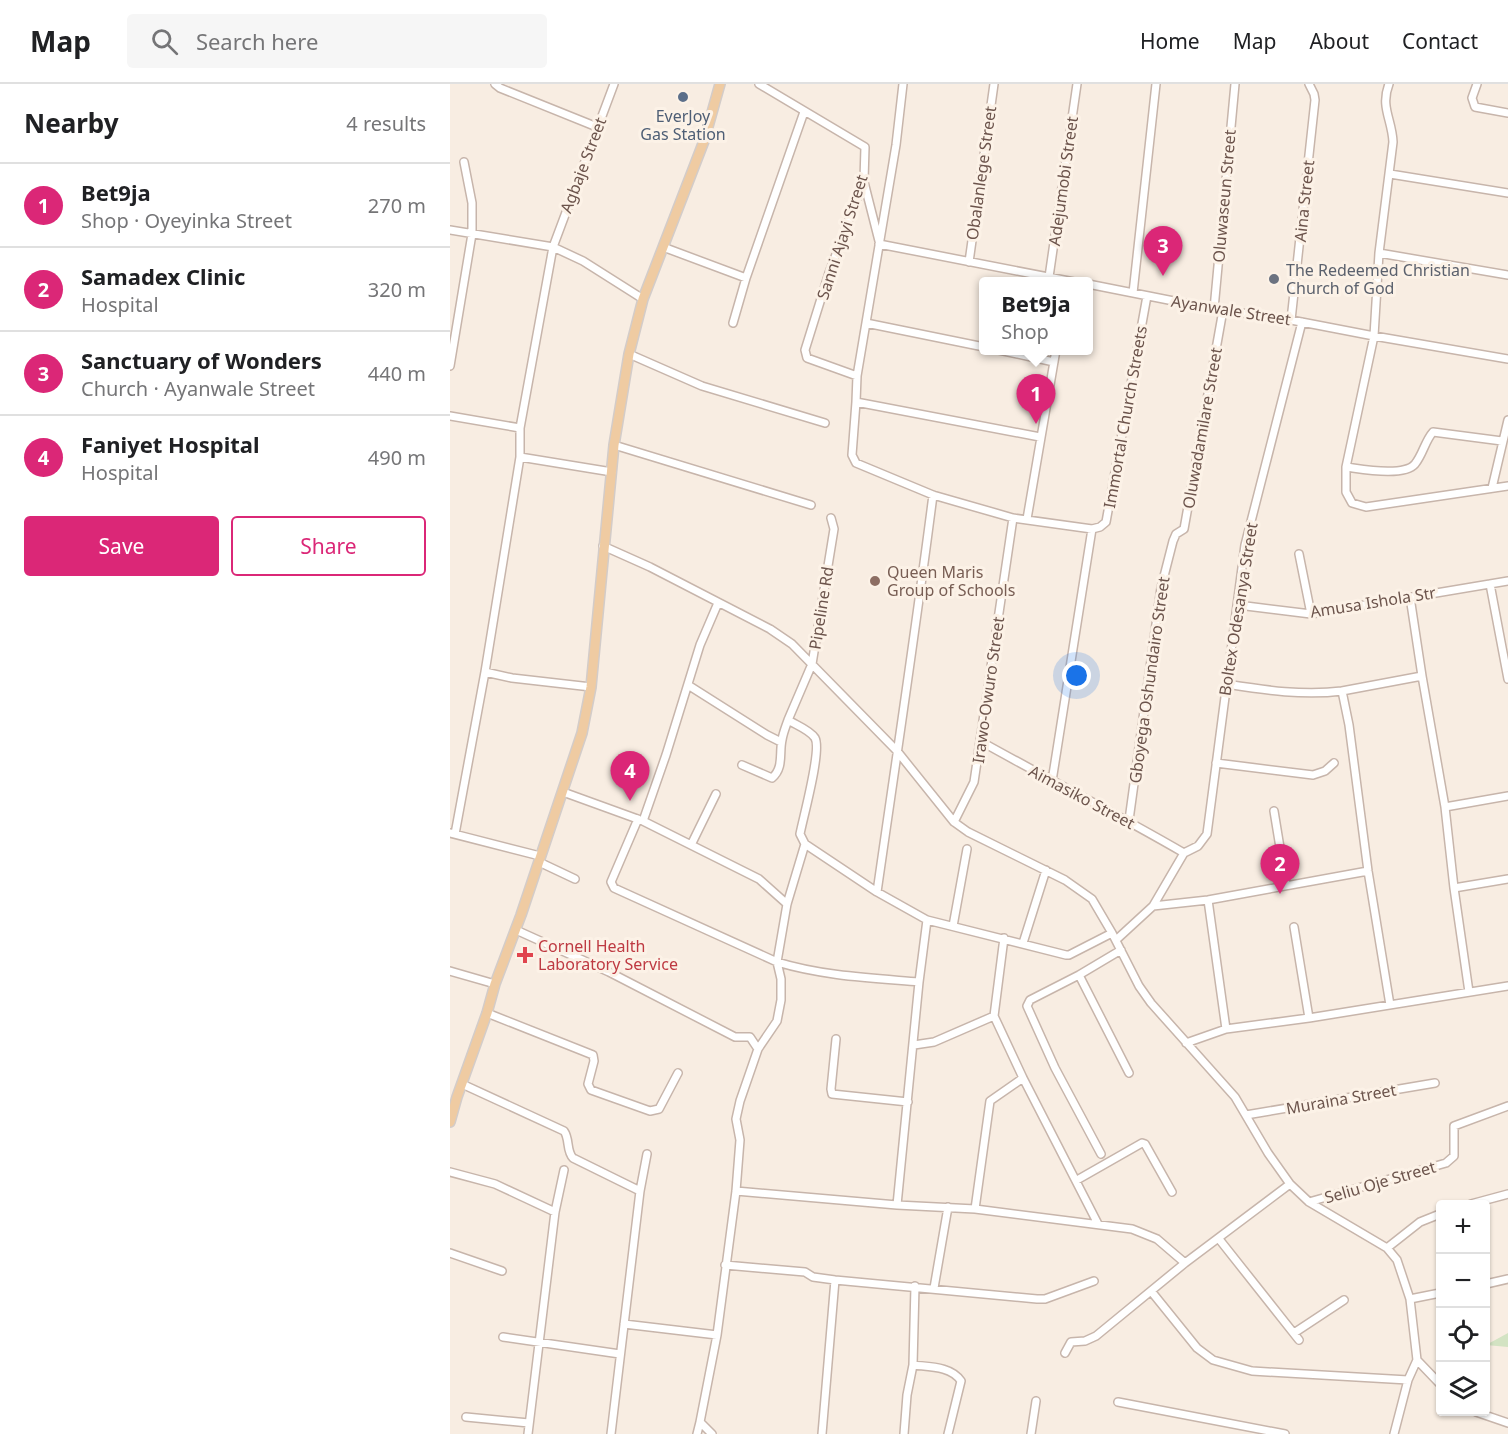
<!DOCTYPE html>
<meta charset="utf-8">
<style>
body{margin:0;font-family:"Noto Sans",sans-serif;background:#f6f6f6;color:#202124}
.controls{position:absolute;right:18px;bottom:18px;display:grid;overflow:hidden;border-radius:6px;box-shadow:0 2px 4px #0004}
.controls button{width:54px;height:54px;display:grid;place-items:center;padding:0;border:0;border-bottom:2px solid #e0e0e0;background:#fff;color:#202124;font:30px sans-serif}
.you{position:absolute;left:627px;top:592px;width:21px;height:21px;margin:-15px;border:4px solid #fff;border-radius:50%;background:#1a73e8;box-shadow:0 0 0 9px #1a73e833}
.badge{display:grid;place-items:center;width:39px;height:39px;border-radius:50%;background:#db2777;color:#fff;font-size:20px;font-weight:700}
.pin{position:absolute;translate:-50% -50px;filter:drop-shadow(0 2px 3px #0008)}
.pin::after{content:'';position:absolute;top:32px;width:21px;height:18px;background:inherit;clip-path:polygon(0 0,100% 0,50% 100%)}
.popup{position:absolute;left:529px;top:193px;width:114px;height:78px;box-sizing:border-box;display:grid;place-content:center;border-radius:6px;background:#fff;filter:drop-shadow(0 2px 4px #0005);font-size:20px;white-space:nowrap;color:#757577}
.popup b{font-size:22px;color:#202124}
.popup::after{content:'';position:absolute;left:50%;top:100%;margin-left:-12px;border:12px solid transparent;border-top-color:#fff}
.list{margin:0;padding:0;list-style:none}
h2{display:flex;justify-content:space-between;align-items:center;height:78px;margin:0;padding:0 24px;font-size:26px}
h2 small{font-size:20px;font-weight:400;color:#757577}
.list li{display:grid;grid-template-columns:39px 1fr auto;gap:18px;align-items:center;box-sizing:border-box;height:84px;padding:0 24px;border-top:2px solid #e0e0e0}
.list b{display:block;font-size:22px;white-space:nowrap}
.list p{margin:0;font-size:20px;white-space:nowrap;color:#757577}
.list em{font-size:20px;font-style:normal;color:#757577}
.actions{display:flex;gap:12px;padding:18px 24px}
.actions a{flex:1;padding:14px 0;border:2px solid #db2777;border-radius:6px;text-align:center;font-size:21px;color:#db2777}
.actions .main{background:#db2777;color:#fff}
.icon{flex:none;width:33px;height:33px;fill:none;stroke:currentColor;stroke-width:2;stroke-linecap:round;stroke-linejoin:round}
.map{position:relative;flex:none;width:1058px;height:1350px;overflow:hidden}
header{display:flex;align-items:center;gap:36px;box-sizing:border-box;height:84px;padding:0 30px;background:#fff;border-bottom:2px solid #e0e0e0}
header strong{font-size:28px}
nav{display:flex;gap:33px;margin-inline-start:auto;font-size:21px}
.search{width:420px;height:54px;background:#f6f6f6;display:flex;align-items:center;gap:15px;box-sizing:border-box;padding:0 21px;border-radius:6px;color:#757577;font-size:22px}
main{display:flex}
aside{flex:1;background:#fff}
.map>svg:first-child{display:block}
.green{fill:#d3e3c3}
.lines{fill:none;stroke-linecap:round;stroke-linejoin:round}
.minor-casing{stroke:#c7b5ab;stroke-width:10}
.major-casing{stroke:#d3ccc9;stroke-width:12}
.minor{stroke:#fff;stroke-width:7}
.major{stroke:#efcba2;stroke-width:9}
.service-dot{fill:#5c6f8a;stroke:#fcf2e7;stroke-width:2}
.worship-dot{fill:#6b7280;stroke:#fcf2e7;stroke-width:2}
.education-dot{fill:#8d6e63;stroke:#fcf2e7;stroke-width:2}
.health-dot{fill:#e0444e;stroke:#fcf2e7;stroke-width:2}
.labels{text-anchor:middle;stroke-width:6;stroke-linejoin:round;paint-order:stroke}
.service-label{font-size:16px;fill:#4e5e75;stroke:#fcf2e7}
.street-label{font-size:16px;fill:#6c544c;stroke:#fcf2e7}
.worship-label{font-size:16px;fill:#5b616d;stroke:#fcf2e7;text-anchor:start}
.education-label{font-size:16px;fill:#785e54;stroke:#fcf2e7;text-anchor:start}
.health-label{font-size:16px;fill:#be3a42;stroke:#fcf2e7;text-anchor:start}
</style>
<header>
<strong>Map</strong>
<div class="search"><svg class="icon" aria-label="search" viewBox="0 0 24 24"><circle cx="10" cy="10" r="6"/><path d="M15 15l6 6"/></svg>Search here</div>
<nav><a>Home</a><a>Map</a><a>About</a><a>Contact</a></nav>
</header>
<main>
<aside>
<h2>Nearby<small>4 results</small></h2>
<ul class="list">
<li><span class="badge">1</span><div><b>Bet9ja</b><p>Shop · Oyeyinka Street</p></div><em>270 m</em></li>
<li><span class="badge">2</span><div><b>Samadex Clinic</b><p>Hospital</p></div><em>320 m</em></li>
<li><span class="badge">3</span><div><b>Sanctuary of Wonders</b><p>Church · Ayanwale Street</p></div><em>440 m</em></li>
<li><span class="badge">4</span><div><b>Faniyet Hospital</b><p>Hospital</p></div><em>490 m</em></li>
</ul>
<div class="actions"><a class="main">Save</a><a>Share</a></div>
</aside>
<div class="map">
<svg width="1058" height="1350" viewBox="0 0 1058 1350">
<rect width="100%" height="100%" fill="#f8ede2"/>
<path class="green" d="M1058,1249V1263L1036,1261Z"/>
<g class="lines">
<g class="minor-casing">
<path id="minor" d="M45,0L50,4L147,43
M309,0L415,63L414,96L379,189L355,266L357,274L407,292
M453,0L446,61L407,292L406,318L590,353
M939,0C930,23 942,35 943,58L929,169L924,252L896,383V408L902,419L916,423L1058,402
M1027,0L1022,14L1025,23L1058,29
M940,90L1058,109
M414,98L429,157
M0,146L103,163L133,177L193,215
M429,160L624,198
M213,163L296,194
M929,169L1058,191
M519,178L544,0
M599,193L627,0
M638,200L764,225L841,236L924,252L1058,275
M683,209L706,0
M764,225L785,0
M841,236L865,16L864,10L859,0
M283,239L296,194L354,28
M416,239L534,263
M549,266L604,278
M179,270L252,302L375,339
M0,282L22,150V119L14,78
M406,318L402,371L406,379L483,411L563,434L642,445L650,443L656,438L697,212
M0,332L70,344
M164,361L361,421
M70,373L162,388
M896,383C912,385 954,393 965,380C973,370 975,357 983,348L1052,357
M1042,404L1058,336
M577,435L606,266
M153,462L200,483L320,545L342,560L447,667L504,738L518,748L615,796L642,815L662,849L689,902L701,919L785,1013L818,1069L840,1100L859,1118L937,1164L947,1176L960,1215L967,1276L990,1300
M849,470L861,530
M1040,500L1058,595
M960,513L972,592
M788,521L861,530L1058,497
M35,588L62,594L141,603
M776,600C815,606 853,612 892,607
M238,601L317,651L331,658
M530,657C598,695 667,730 734,769
M766,679L863,691L875,687L884,679
M292,681L322,694C334,684 329,669 332,656C333,649 336,642 338,636
M602,697L642,445
M113,708L193,737L309,795L337,820
M1058,712L995,723L1004,804L1058,795
M824,727L836,800
M188,735L161,798L164,804L327,878C373,892 421,894 469,898
M679,736L711,504L723,457L726,450L734,445L773,226
M193,737L216,671L250,561L268,519
M504,738L524,698L563,434
M0,749L90,772
M5,750L35,588L70,373V344L103,163L164,0
M355,760L427,808L477,836L616,871H619L662,849
M241,761L266,710
M734,769L748,762L757,750L795,461L852,238
M89,778L125,795
M1004,804L1019,908
M427,808C446,676 466,544 483,411
M758,816L776,945
M703,822L734,769
M503,842L517,765
M844,843L859,934
M66,846L159,888L285,953H300L308,965
M666,856L703,822L758,816L918,787
M573,859L596,786
M0,887L45,900
M629,891L679,989
M940,921L918,787L899,641L892,607L972,592L995,723
M37,929L143,971L144,977L138,1000L141,1006L200,1027L209,1025L228,989
M544,932L573,994L648,1140
M386,955L381,1005L382,1010L458,1018
M736,959L776,945L859,934L1058,902
M464,961L484,958L544,932L554,854
M12,1000L114,1047C120,1055 116,1067 123,1074L190,1107
M796,1031L985,999
M651,1070L605,984L577,922L580,916L629,891L671,866
M0,1088L45,1100L105,1128
M627,1096L692,1059L695,1060L722,1108
M286,1107L447,1121L525,1125L682,1145L707,1155L735,1179
M859,1118L996,1079L1004,1072V1042L1058,1022
M1021,1120L1058,1110
M447,1121L469,898L477,836
M525,1125L540,1017L573,994
M769,1155L849,1256
M937,1164L970,1138L990,1130
M0,1169L52,1187
M275,1181L355,1188L363,1193L385,1196L587,1215H595L644,1197
M1036,1200L1058,1195
M484,1204L498,1123
M701,1207L747,1264L763,1276L802,1287L958,1296
M960,1215L990,1209
M174,1240L267,1251
M844,1249L894,1216
M53,1253L170,1270
M615,1269L621,1258L635,1257L646,1252L735,1179L840,1100
M463,1281C479,1283 501,1282 511,1297L498,1350
M668,1318L835,1350
M1026,1328L1058,1339
M16,1333L79,1339
M78,1350L105,1128L114,1086
M161,1350L190,1107L197,1070
M247,1350L250,1338
M262,1350L250,1338L267,1251L286,1107L290,1056L286,1035L290,1017L308,965L327,937L331,916V895L327,878L337,820L355,760L350,750C353,734 372,666 365,654C360,646 346,641 338,636L362,580L384,445L381,434
M372,1350L385,1196
M454,1350L457,1311L463,1281L465,1202
M581,1350L586,1317
M944,1350L958,1296L967,1276"/>
</g>
<g class="major-casing">
<path id="major" d="M0,1038L7,1013L37,929L45,900L71,831L132,649L141,603L164,361L179,270L193,215L254,57L270,0"/>
</g>
<use href="#minor" class="minor"/>
<use href="#major" class="major"/>
</g>
<circle class="service-dot" cx="233" cy="13" r="6"/>
<circle class="worship-dot" cx="824" cy="195" r="6"/>
<circle class="education-dot" cx="425" cy="497" r="6"/>
<path class="health-dot" d="M72 862h6v6h6v6h-6v6h-6v-6h-6v-6h6z"/>
<g class="labels">
<g class="service-label">
<text x="233" y="38">EverJoy<tspan x="233" dy="18">Gas Station</tspan></text>
</g>
<g class="street-label">
<text transform="translate(133 81) rotate(-69)" y="6">Agbaje Street</text>
<text transform="translate(531 89) rotate(-82)" y="6">Obalanlege Street</text>
<text transform="translate(613 97) rotate(-82)" y="6">Adejumobi Street</text>
<text transform="translate(774 112) rotate(-85)" y="6">Oluwaseun Street</text>
<text transform="translate(854 117) rotate(-84)" y="6">Aina Street</text>
<text transform="translate(392 153) rotate(-72)" y="6">Sanni Ajayi Street</text>
<text transform="translate(781 226) rotate(9)" y="6">Ayanwale Street</text>
<text transform="translate(675 333) rotate(-80)" y="6">Immortal Church Streets</text>
<text transform="translate(752 344) rotate(-80)" y="6">Oluwadamilare Street</text>
<text transform="translate(923 518) rotate(-9)" y="6">Amusa Ishola Str</text>
<text transform="translate(371 524) rotate(-81)" y="6">Pipeline Rd</text>
<text transform="translate(788 525) rotate(-81)" y="6">Boltex Odesanya Street</text>
<text transform="translate(699 596) rotate(-82)" y="6">Gboyega Oshundairo Street</text>
<text transform="translate(538 606) rotate(-82)" y="6">Irawo-Owuro Street</text>
<text transform="translate(632 713) rotate(28)" y="6">Aimasiko Street</text>
<text transform="translate(891 1015) rotate(-10)" y="6">Muraina Street</text>
<text transform="translate(930 1098) rotate(-16)" y="6">Seliu Oje Street</text>
</g>
<g class="worship-label">
<text x="836" y="192">The Redeemed Christian<tspan x="836" dy="18">Church of God</tspan></text>
</g>
<g class="education-label">
<text x="437" y="494">Queen Maris<tspan x="437" dy="18">Group of Schools</tspan></text>
</g>
<g class="health-label">
<text x="88" y="868">Cornell Health<tspan x="88" dy="18">Laboratory Service</tspan></text>
</g>
</g>
</svg>
<div class="controls">
<button>+</button>
<button>−</button>
<button><svg class="icon" aria-label="locate" viewBox="0 0 24 24"><circle cx="12" cy="12" r="6"/><path d="M12 2v4M12 18v4M2 12h4M18 12h4"/></svg></button>
<button><svg class="icon" aria-label="layers" viewBox="0 0 24 24"><path d="M12 4l9 5-9 5-9-5zM3 14l9 5 9-5"/></svg></button>
</div>
<div class="you"></div>
<div class="pin badge" style="left:586px;top:340px">1</div>
<div class="popup"><b>Bet9ja</b>Shop</div>
<div class="pin badge" style="left:830px;top:810px">2</div>
<div class="pin badge" style="left:713px;top:192px">3</div>
<div class="pin badge" style="left:180px;top:717px">4</div>
</div>
</main>
